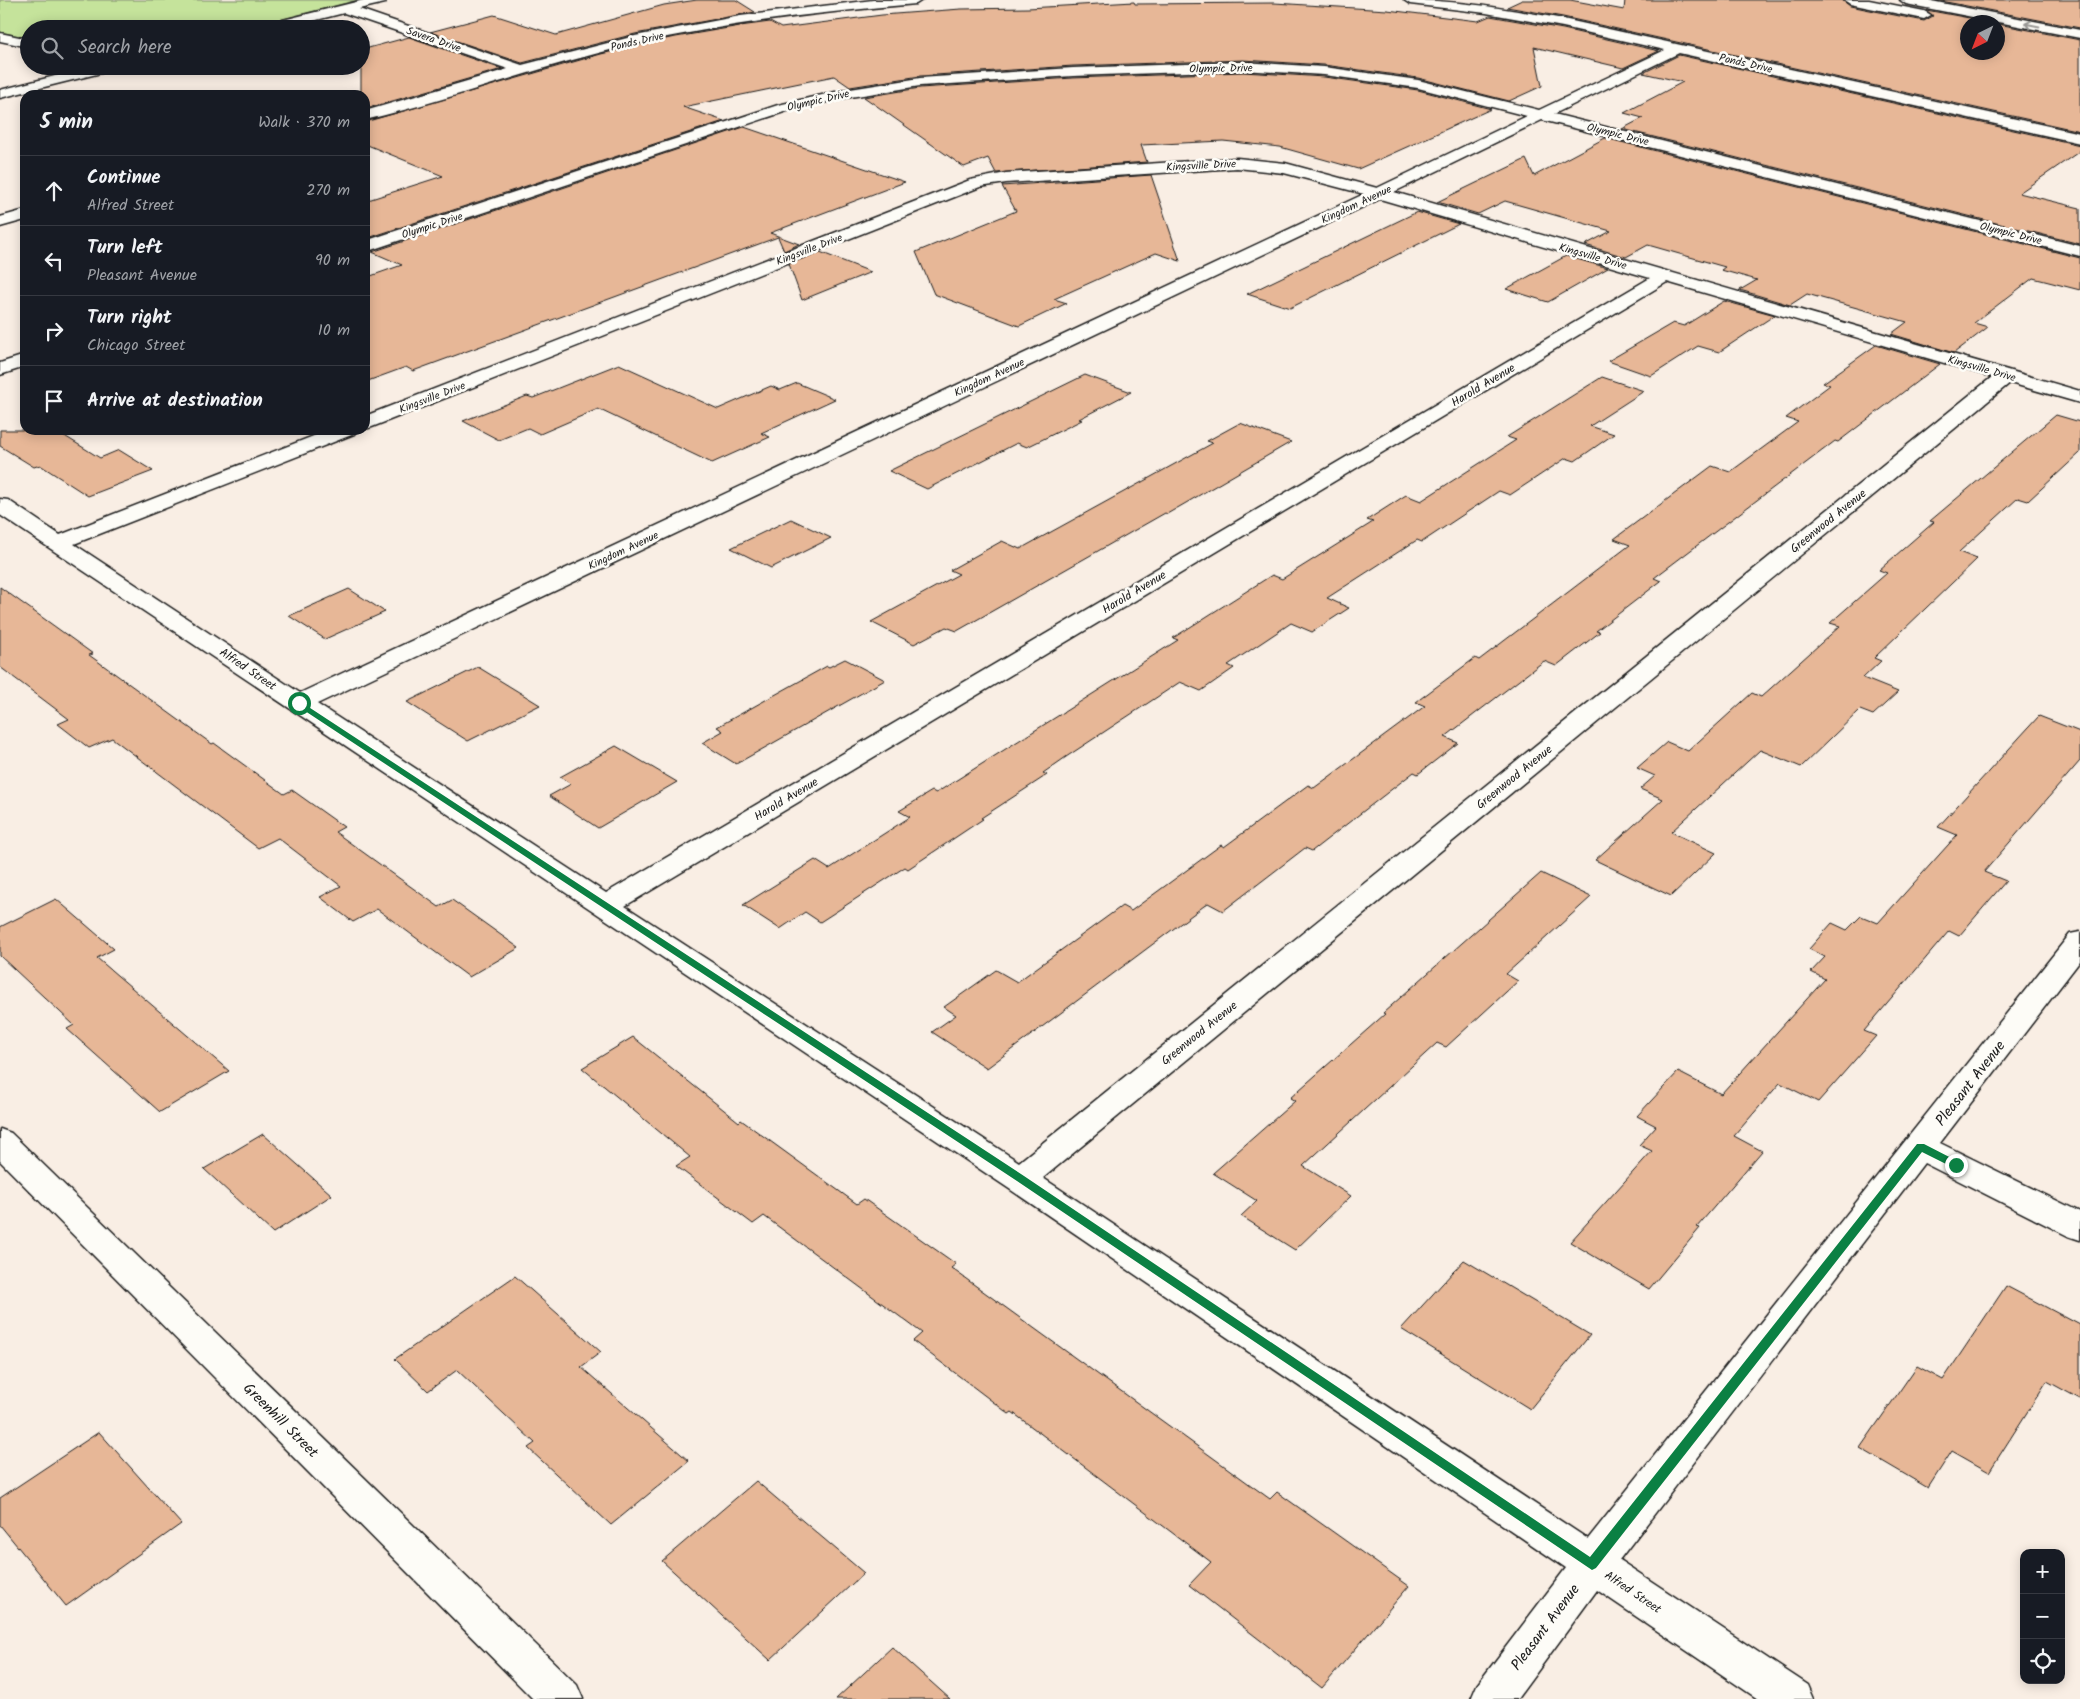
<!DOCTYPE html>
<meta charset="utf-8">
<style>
body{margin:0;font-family:Kalam,sans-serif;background:#242831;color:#f1f3f6}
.controls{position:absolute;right:15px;bottom:15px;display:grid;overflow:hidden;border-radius:10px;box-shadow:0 2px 12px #0003}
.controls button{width:45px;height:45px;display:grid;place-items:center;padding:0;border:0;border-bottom:1px solid #363941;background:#171b24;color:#f1f3f6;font:25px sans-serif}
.compass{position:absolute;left:1960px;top:15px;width:45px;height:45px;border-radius:50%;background:#171b24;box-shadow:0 2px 12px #0003;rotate:222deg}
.stop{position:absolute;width:15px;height:15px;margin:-11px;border:4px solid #0b8043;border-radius:50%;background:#fff}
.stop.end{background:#0b8043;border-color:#fff;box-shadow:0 1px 5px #0008}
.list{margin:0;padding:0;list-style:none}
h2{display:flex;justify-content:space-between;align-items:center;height:65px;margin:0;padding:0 20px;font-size:21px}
h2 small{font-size:16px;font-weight:400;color:#9ea1a6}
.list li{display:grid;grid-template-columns:32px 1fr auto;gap:15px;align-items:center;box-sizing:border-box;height:70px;padding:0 20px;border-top:1px solid #363941}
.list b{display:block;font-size:19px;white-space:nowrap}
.list p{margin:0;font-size:16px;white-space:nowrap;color:#9ea1a6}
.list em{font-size:16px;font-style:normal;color:#9ea1a6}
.icon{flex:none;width:28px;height:28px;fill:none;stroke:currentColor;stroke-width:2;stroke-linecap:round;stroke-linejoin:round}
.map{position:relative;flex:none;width:2080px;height:1699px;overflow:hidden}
.search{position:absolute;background:#171b24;box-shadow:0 2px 12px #0003;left:20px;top:20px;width:350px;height:55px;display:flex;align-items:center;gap:12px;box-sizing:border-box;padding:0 18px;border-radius:28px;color:#9ea1a6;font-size:19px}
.panel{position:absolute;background:#171b24;box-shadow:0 2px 12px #0003;left:20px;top:90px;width:350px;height:345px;border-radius:15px}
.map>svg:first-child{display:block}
.green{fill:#c5e39b;stroke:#70805c}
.building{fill:#e7b797;stroke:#1c1c1c}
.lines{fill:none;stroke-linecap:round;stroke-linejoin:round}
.minor-casing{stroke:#1c1c1c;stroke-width:3}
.secondary-casing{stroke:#1c1c1c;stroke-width:3}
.minor{fill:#fdfcf7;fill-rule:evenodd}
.secondary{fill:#fdfcf7;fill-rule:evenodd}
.oneway{stroke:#989794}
.route{fill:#0b8043}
.labels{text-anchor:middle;stroke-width:5;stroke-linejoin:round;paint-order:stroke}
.far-street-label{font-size:11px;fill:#1c1c1c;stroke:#fdfcf7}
.street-label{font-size:12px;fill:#1c1c1c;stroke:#fdfcf7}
.near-street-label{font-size:15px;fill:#1c1c1c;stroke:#fdfcf7}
</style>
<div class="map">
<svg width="2080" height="1699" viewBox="0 0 2080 1699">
<rect width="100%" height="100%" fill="#f9eee4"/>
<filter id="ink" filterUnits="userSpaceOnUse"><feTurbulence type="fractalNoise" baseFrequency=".02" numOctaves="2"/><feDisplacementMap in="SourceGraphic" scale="10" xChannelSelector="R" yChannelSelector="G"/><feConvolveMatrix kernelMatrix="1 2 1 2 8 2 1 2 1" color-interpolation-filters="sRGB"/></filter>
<g filter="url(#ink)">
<path class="green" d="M0,0H358L242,29H29V38L0,32Z"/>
<path class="building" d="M697,0H736L755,12L635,34L522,63L430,32L494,15L556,35L664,5Z
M1522,0H1570L1624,10L1625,0H1842L1850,6L1924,21L1933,16L1926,10L1991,22H1968V52H1998V24L2080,40V131L1563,17L1507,7Z
M1936,0H2080V28Z
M1134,2L1135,4L1274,3L1387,10L1478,21L1490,16L1563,29L1659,51L1623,68L1534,47L1542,86L1509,101L1418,78L1324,65L1243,60L1073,66L920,76L850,87L834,76L683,107L724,121L365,239V201L443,176L365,144V122L601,54L670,38L740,26L770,22L781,28L882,15L961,9L1028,8Z
M409,37L502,69L365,109V95H361V50Z
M1679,55L2080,145V151L2019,193L2080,208V244L1622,129L1643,118L1624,113L1683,82L1643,73Z
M1243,72L1324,77L1418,90L1491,109L1358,169L1280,147L1223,141L1141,145L1147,162L996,173L988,158L964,167L864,97L920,88L1073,78Z
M744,127L905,182L770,233L799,244L784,251L778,237L413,371L406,367L365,382V278L402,265L372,252Z
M1605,138L2080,258V290L2033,278L1974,323L1988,327L1954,353L1891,334L1907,322L1807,294L1790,305L1740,290L1757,280L1721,270L1725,267L1648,245L1626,257L1585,245L1611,231L1505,201L1478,214L1437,202L1526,159L1534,176Z
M1151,175L1180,261L1156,253L1054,299L1067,303L1019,326L934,294L916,252L1016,211L1002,186Z
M1417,212L1459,224L1290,308L1247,294Z
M820,252L871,272L802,300L789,264Z
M1566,256L1608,268L1548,302L1506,289Z
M1724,301L1775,315L1719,352L1698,346L1651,376L1608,361L1673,323L1684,326Z
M1876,345L1940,364L1838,442L1835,441L1654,578L1661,581L1596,631L1600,632L1556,666L1544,661L1445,737L1458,743L1418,774L1414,772L1312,851L1305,848L1223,911L1208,903L987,1068L932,1032L956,1015L944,1007L996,970L1017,982L1122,906L1131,911L1221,845L1224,847L1308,785L1314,788L1425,706L1416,702L1475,658L1479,660L1630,545L1614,539L1712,466L1730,472L1798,422L1786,418L1830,385L1823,383Z
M619,364L718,409L771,386L780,390L797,383L835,399L761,433L770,437L712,463L598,409L540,434L528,428L499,440L463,421L527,396L533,398Z
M1085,375L1131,392L1079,419L1082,420L1027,447L1017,443L927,489L889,471Z
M1602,377L1644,391L1590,426L1614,434L1575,461L1566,458L1510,495L1499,491L1422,542L1417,540L1327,598L1349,608L1312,632L1291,623L1228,665L1234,668L1201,691L1180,682L1066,757L1043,773L1047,775L981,818L983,819L908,869L905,867L820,922L805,912L780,929L743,905L815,860L829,869L910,817L899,811L932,791L936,793L1178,640L1173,638L1272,575L1282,579L1373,522L1367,520L1406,495L1421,501L1516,440L1507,437Z
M2056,415L2080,422V453L2028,501L2018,498L1959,552L1977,559L1874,658L1881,661L1863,678L1898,692L1873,715L1860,710L1801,767L1760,750L1671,832L1716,853L1671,896L1595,860L1663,799L1640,789L1655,776L1637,768L1667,742L1688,751L1752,693L1761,697L1840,626L1830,623L1887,573L1879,570L1934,522L1930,521Z
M1240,423L1291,442L1167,514L1165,513L957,631L946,627L914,644L871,622L959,574L950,570L1002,541L1020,549L1213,443L1207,441Z
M0,430H55L100,458L119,450L153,471L88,496L40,465L34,467L0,446Z
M791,519L831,538L771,568L731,548Z
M0,587L93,654L89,655L212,744L214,743L284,794L292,790L344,827L335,832L439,907L452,900L519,948L469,977L377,909L353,922L320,897L341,886L278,838L258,848L112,738L89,748L58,724L69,719L0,667Z
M349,589L385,612L325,639L289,616Z
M845,659L885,680L736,764L702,743L723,731L717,727L827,666L829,667Z
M478,667L540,705L468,741L407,702Z
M2039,716L2080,732V761L1984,872L2006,881L1959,936L1949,931L1864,1031L1876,1036L1818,1102L1780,1083L1734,1136L1762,1151L1697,1227L1700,1228L1649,1289L1570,1242L1652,1151L1639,1145L1656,1126L1637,1116L1678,1072L1721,1094L1825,979L1811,972L1825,957L1809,949L1832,923L1847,930L1861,916L1878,923L1957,835L1938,827Z
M616,746L677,782L598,828L549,796L571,784L560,777Z
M1541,873L1591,897L1506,974L1518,981L1446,1047L1437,1043L1303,1166L1351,1196L1295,1250L1241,1216L1257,1201L1213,1173L1295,1101L1290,1098L1385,1014L1383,1013Z
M56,899L114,949L97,958L229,1071L160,1112L67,1029L74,1025L0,956V927Z
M633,1037L739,1122L741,1120L857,1204L864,1199L956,1264L951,1268L1270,1499L1277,1492L1409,1586L1322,1688L1189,1585L1211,1562L1012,1412L1009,1414L913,1341L922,1333L764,1216L753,1224L676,1166L690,1157L582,1068Z
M263,1134L332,1195L273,1233L204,1169Z
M1464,1260L1590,1335L1530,1409L1401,1329Z
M515,1276L601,1352L581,1367L689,1461L611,1525L528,1448L535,1443L457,1370L428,1391L395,1359Z
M2006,1286L2080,1325V1399L2047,1381L1989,1472L1952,1451L1928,1488L1860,1448L1917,1366L1943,1380Z
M99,1432L181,1524L66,1606L0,1525V1498Z
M756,1481L864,1573L770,1660L662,1561Z
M892,1647L950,1699H836Z"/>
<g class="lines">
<g class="minor-casing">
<path id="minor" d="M364,0H386L385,3L359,9L522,65L635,36L740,16L873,0H922L916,4C822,12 727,23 635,44C543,65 456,98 365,120V111L508,69L344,13L281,29H257L259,26Z
M1404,0C1459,0 1508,9 1563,19L2080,133V143L1679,53L1554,114L2080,246V256L1542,120L1394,192L2080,391V403L2010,383L1043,1178L1588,1539L2070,934L2080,932V961L1940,1143L2080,1212V1240L2068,1236L1924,1163L1619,1560L1808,1685L1814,1699H1758L1597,1590L1517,1699H1471L1477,1685L1566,1568L1008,1188L0,515V499L8,500L60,535L329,430H357L354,434L74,544L300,693L1364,194L1284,173L1237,168L1006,183L980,187L372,427L365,429V416L970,180L1006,173L1237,158L1285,163L1377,188L1527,116L1418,88L1324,75L1243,70L1073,76L920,86L844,98L787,111L365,252V241L778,105L844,90L920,78L1073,68L1243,62L1324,67L1418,80L1539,110L1665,50L1563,27L1486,13L1410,4ZM1380,199L1650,278L606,893L317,704ZM1667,282L1992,377L1019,1162L625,906Z
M0,33L29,39V47L0,41Z
M94,66H119L117,69L0,98V90Z
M25,210V220L0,227V217Z
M25,355V367L0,375V363Z
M0,1129L11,1133L577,1685L583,1699H533L0,1161Z"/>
</g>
<g class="secondary-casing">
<path id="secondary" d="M1844,0H1869L1924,11L1931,15L1924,19L1850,4Z
M1900,0H1926L2080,30V38L1906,4Z"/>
</g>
<use href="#minor" class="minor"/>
<use href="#secondary" class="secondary"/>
</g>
<defs><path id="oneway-shaft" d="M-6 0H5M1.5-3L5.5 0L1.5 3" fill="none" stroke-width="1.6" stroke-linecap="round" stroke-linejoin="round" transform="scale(1.25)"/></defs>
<use class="oneway" href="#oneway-shaft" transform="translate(2032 25) rotate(-169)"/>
</g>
<path class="route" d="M296,702H301L1024,1176L1590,1557L1917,1144H1924L1959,1162L1960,1165L1956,1168L1952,1167L1922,1152L1596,1568L1592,1570L1017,1181L296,705Z"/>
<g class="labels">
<g class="far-street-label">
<text transform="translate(434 39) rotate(19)" y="4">Savera Drive</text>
<text transform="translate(637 41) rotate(-13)" y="4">Ponds Drive</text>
<text transform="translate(1746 63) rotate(13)" y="4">Ponds Drive</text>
<text transform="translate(1221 68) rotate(-1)" y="4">Olympic Drive</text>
<text transform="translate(818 100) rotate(-13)" y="4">Olympic Drive</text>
<text transform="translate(1618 134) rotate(14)" y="4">Olympic Drive</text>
<text transform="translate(1201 165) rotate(-3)" y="4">Kingsville Drive</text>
<text transform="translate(1356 204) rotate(-25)" y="4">Kingdom Avenue</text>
<text transform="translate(432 225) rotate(-18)" y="4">Olympic Drive</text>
<text transform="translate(2011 233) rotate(14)" y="4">Olympic Drive</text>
<text transform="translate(809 249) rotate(-21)" y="4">Kingsville Drive</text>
<text transform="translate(1593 256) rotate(16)" y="4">Kingsville Drive</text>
<text transform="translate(1982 368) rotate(16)" y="4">Kingsville Drive</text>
<text transform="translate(989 377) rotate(-25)" y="4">Kingdom Avenue</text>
<text transform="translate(432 397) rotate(-21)" y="4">Kingsville Drive</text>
<text transform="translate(623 550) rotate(-25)" y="4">Kingdom Avenue</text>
</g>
<g class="street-label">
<text transform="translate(1483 385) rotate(-31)" y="4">Harold Avenue</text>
<text transform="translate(1828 521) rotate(-39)" y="4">Greenwood Avenue</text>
<text transform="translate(1134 592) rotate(-31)" y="4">Harold Avenue</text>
<text transform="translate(248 669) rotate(34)" y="4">Alfred Street</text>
<text transform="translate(1514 777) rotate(-39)" y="4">Greenwood Avenue</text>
<text transform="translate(786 799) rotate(-31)" y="4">Harold Avenue</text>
<text transform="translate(1199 1033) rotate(-39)" y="4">Greenwood Avenue</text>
<text transform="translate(1633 1592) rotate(34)" y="4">Alfred Street</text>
</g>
<g class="near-street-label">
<text transform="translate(1970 1083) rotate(-52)" y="5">Pleasant Avenue</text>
<text transform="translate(281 1420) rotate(45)" y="5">Greenhill Street</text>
<text transform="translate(1545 1627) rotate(-53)" y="5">Pleasant Avenue</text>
</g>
</g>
</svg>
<div class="controls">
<button>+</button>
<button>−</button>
<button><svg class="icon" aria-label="locate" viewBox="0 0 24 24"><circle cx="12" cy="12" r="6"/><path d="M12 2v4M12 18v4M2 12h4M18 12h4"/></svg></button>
</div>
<svg class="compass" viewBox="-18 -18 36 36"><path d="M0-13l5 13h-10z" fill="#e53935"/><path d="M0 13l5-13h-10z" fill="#9ea1a6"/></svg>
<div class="stop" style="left:299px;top:703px"></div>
<div class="stop end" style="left:1956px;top:1165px"></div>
<div class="search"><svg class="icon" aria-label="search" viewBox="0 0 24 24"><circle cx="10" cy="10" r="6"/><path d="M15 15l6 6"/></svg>Search here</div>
<section class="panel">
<h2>5 min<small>Walk · 370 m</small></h2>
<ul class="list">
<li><svg class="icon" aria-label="ahead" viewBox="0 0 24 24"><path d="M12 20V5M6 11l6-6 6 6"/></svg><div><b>Continue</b><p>Alfred Street</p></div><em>270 m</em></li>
<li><svg class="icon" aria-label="left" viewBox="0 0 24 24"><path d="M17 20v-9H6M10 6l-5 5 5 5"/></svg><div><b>Turn left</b><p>Pleasant Avenue</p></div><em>90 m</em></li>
<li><svg class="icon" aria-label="right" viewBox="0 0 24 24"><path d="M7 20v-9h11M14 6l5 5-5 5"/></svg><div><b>Turn right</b><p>Chicago Street</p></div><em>10 m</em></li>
<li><svg class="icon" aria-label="arrive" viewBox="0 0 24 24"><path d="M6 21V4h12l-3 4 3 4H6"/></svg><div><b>Arrive at destination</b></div></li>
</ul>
</section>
</div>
